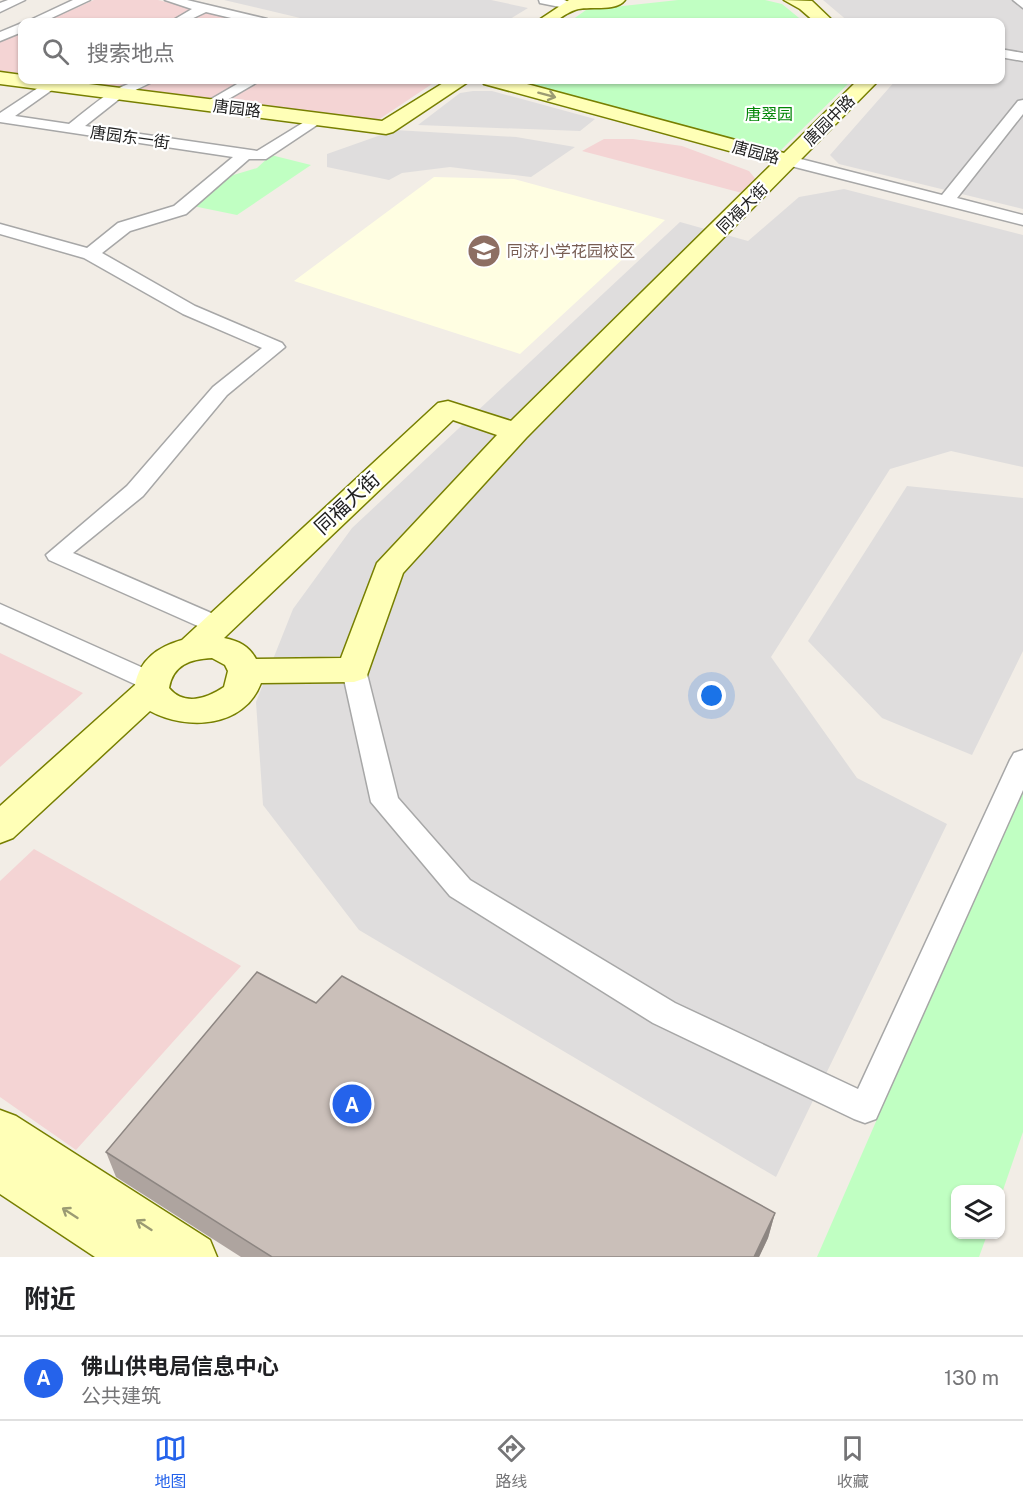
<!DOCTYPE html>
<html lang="zh">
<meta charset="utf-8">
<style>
body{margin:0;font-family:"Public Sans","Noto Sans SC",sans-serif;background:#f2f2f2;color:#202124}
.controls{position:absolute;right:18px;bottom:18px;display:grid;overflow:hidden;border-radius:12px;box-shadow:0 2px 4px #0004}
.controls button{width:54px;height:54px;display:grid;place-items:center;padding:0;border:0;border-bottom:2px solid #e0e0e0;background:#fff;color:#202124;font:30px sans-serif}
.you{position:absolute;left:712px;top:696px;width:21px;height:21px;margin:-15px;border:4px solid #fff;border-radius:50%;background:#1a73e8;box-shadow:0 0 0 9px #1a73e833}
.badge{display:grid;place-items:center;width:39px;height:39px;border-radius:50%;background:#2563eb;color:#fff;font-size:20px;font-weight:700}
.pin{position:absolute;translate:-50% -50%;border:3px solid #fff;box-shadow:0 2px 6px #0006}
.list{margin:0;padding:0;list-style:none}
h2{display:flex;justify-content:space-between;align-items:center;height:78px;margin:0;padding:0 24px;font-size:26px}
h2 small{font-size:20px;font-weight:400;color:#757577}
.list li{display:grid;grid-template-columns:39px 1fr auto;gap:18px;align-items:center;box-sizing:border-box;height:84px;padding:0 24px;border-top:2px solid #e0e0e0}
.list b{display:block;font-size:22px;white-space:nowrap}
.list p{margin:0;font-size:20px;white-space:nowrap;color:#757577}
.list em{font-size:20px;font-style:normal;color:#757577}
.icon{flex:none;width:33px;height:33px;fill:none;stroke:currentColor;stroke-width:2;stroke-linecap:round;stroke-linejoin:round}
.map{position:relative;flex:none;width:1023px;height:1257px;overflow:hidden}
.search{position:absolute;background:#fff;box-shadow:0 2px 4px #0004;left:18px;right:18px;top:18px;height:66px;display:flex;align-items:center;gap:15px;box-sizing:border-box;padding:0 21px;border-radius:12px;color:#757577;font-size:22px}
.sheet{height:162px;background:#fff}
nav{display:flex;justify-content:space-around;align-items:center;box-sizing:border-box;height:84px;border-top:2px solid #e0e0e0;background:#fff;font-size:16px;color:#757577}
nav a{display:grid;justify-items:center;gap:3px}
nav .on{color:#2563eb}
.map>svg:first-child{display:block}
.residential{fill:#dfdddd}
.commercial{fill:#f4d4d4}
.education{fill:#fffee2}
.park{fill:#c0ffc2}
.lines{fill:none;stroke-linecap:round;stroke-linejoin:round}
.street-casing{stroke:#a7a7a7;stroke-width:3}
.secondary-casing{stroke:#777f00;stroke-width:3}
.street{fill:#fff;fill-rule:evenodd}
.secondary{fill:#ffffb7;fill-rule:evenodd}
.wall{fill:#aea49f}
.shaded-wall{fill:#8d8682}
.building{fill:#cabfb9;stroke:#8d8682;stroke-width:1.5}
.oneway{stroke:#9b9b73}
.labels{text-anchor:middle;stroke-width:4.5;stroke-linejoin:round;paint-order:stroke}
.far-street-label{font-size:16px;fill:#202020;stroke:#fff}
.far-park-label{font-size:16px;fill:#028607;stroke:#fff}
.far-education-label{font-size:16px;fill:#785e54;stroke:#fff;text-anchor:start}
.street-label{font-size:20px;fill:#202020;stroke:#fff}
</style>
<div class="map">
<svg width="1023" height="1257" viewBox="0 0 1023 1257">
<rect width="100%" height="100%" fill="#f2ede6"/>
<path class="residential" d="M224,0H491L528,8L505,22H317Z
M823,0H1023V209L839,164L830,155L896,80H1000V22H849Z
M473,91H492L595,119L580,131L418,125L460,93Z
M395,130L516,137L575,147L531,177L450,167L402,173L389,180L327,167V154Z
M844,189L1023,235V467L951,451L890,469L771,657L857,778L947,824L776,1177L359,930L263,805L256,702L293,609L352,528L680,222L748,241L799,197Z
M907,486L1023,498V651L972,755L882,718L808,641Z"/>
<path class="commercial" d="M94,0H158L247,22H44Z
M22,32V75L0,73V42Z
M58,80H438L375,122Z
M604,139H633L682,146L749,171L758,182L746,194L582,151Z
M0,653L83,693L0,767Z
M34,849L241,966L76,1150L0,1097V881Z"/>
<path class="education" d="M434,177L514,179L665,220L520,354L294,281Z"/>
<path class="park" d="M678,0H765L782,4L804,22H569L586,10Z
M511,80H852L779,152Z
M271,155L311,165L237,215L193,206L230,176L257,168Z
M1023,784V1132L1001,1196L1000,1190H956V1234L987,1235L979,1257H817Z"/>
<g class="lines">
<g class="street-casing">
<path id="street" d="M8,0H25L0,12V3Z
M73,0H90L43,22H26Z
M165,0H187L267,19L269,22H248L206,12L185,22H170L192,9Z
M539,0H564L576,5L570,9L540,3Z
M1013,0H1023V8Z
M22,23V32L0,41V32Z
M1000,49L1023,53V61L1000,57Z
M50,80H66L15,116L69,124C95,104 118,80 152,80L150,83L123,96L85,126L257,151L314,116L319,115L326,119L266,159H249L186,214L130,231L102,253L195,306L282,343L285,347L227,395L143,496L73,553L225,619L229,625L225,631L217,633L209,631L49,560L46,555L127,486L213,387L262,348L183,314L84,258L0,234V224L87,248L118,223L174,206L233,157L0,122V113Z
M244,80H261L213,108H203L201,105Z
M1023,100V114L957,198L1023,215V225L783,164L781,161L789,156L942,195L1018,101Z
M0,604L159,675L162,681L159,687L150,690L141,687L0,622Z
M354,661L363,664L366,670L398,798L470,880L675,1003L858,1089L1010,760L1014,753L1023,750V790L876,1119L865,1123L854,1119L653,1023L450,896L371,802L342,670L345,664Z"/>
</g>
<g class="secondary-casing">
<path id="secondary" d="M569,0H625C615,13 588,5 575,10C556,17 561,25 536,22Z
M784,0L812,1L834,22H815L800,9Z
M0,72L22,75V80H57L382,121L448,80H471L393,132L386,134L0,84Z
M482,80H512L784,153L858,80H879L526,438L403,573L366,678L354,682L261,683C244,728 187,731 150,711L13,838L0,843V806L135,685C140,659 158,647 182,640L438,403L448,401L511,421L773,163L484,84ZM453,420L497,435L377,563L341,658L256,659C249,646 239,641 224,638ZM212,658L225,665L228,671L224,687C206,699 184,706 169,688C173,665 190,659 212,658Z
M0,1110L16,1116L210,1240L217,1257H95L0,1194Z"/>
</g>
<use href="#street" class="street"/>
<use href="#secondary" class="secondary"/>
</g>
<path class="wall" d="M316,1003L775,1213L768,1238L759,1257H241L116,1177L106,1152Z"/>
<path class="shaded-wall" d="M775,1213L768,1238L759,1257H754Z"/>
<path class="building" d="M257,972L316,1003L342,976L775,1213L754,1257H272L106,1152Z"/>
<defs><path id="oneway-shaft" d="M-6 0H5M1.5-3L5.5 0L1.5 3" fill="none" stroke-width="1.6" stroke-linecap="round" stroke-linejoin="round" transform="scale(1.5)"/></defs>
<g class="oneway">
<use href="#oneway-shaft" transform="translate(547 95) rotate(15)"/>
<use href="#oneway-shaft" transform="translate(70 1213) rotate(-147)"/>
<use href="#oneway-shaft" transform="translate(144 1225) rotate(-147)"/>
</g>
<defs>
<g id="school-disc" transform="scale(1.725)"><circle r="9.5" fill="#8d6e63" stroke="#fff"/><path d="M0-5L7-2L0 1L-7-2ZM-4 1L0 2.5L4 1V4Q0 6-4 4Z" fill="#fff"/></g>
</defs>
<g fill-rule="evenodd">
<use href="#school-disc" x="484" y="251"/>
</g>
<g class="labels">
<g class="far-street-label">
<text transform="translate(237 108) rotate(7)" y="6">唐园路</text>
<text transform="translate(829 120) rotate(-45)" y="6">唐园中路</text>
<text transform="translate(130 137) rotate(8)" y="6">唐园东一街</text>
<text transform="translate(756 152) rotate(15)" y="6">唐园路</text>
<text transform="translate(742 208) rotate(-45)" y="6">同福大街</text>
</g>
<g class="far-park-label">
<text x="769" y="120">唐翠园</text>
</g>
<g class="far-education-label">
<text x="507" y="257">同济小学花园校区</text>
</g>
<g class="street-label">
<text transform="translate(347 503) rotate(-43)" y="7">同福大街</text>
</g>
</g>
</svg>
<div class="controls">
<button><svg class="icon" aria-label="layers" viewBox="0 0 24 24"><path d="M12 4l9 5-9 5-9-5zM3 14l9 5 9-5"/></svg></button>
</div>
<div class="you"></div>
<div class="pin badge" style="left:352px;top:1104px">A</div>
<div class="search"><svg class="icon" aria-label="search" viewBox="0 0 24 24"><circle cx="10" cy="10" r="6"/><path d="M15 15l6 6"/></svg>搜索地点</div>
</div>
<section class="sheet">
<h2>附近<small></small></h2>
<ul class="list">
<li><span class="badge">A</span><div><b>佛山供电局信息中心</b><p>公共建筑</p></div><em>130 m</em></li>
</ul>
</section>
<nav>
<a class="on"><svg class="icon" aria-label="map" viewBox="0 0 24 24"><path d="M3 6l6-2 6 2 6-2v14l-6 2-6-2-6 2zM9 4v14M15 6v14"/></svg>地图</a>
<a><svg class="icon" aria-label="directions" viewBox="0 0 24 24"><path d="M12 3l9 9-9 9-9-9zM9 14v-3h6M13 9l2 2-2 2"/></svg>路线</a>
<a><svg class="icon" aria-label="saved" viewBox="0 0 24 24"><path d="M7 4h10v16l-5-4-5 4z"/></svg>收藏</a>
</nav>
